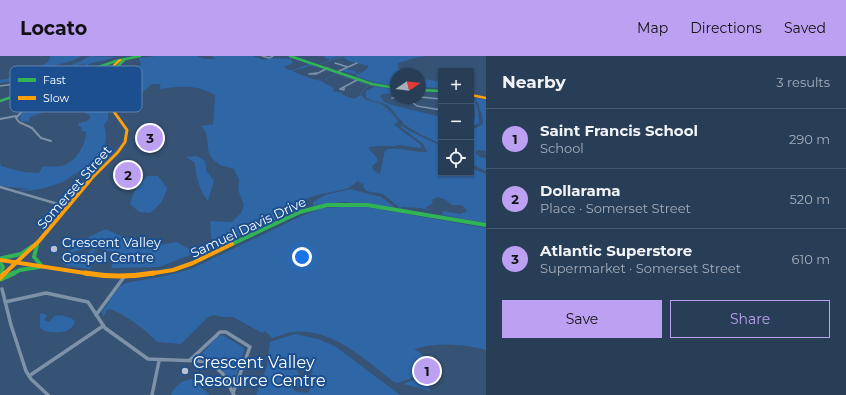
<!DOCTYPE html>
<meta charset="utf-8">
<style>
body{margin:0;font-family:Montserrat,sans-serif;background:#30455d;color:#f1f3f6}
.controls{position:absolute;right:12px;top:12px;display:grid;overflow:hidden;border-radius:0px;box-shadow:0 1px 3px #0004}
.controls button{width:36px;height:36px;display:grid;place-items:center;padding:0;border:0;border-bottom:1px solid #44576d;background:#283e57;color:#f1f3f6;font:20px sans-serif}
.compass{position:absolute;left:390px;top:12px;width:36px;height:36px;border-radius:50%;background:#283e57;box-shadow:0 1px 3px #0004;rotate:77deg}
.you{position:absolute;left:302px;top:201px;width:14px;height:14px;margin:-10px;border:3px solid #fff;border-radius:50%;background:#1a73e8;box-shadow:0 0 0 6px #1a73e833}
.badge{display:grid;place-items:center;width:26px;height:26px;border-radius:50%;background:#bca0f2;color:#111;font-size:13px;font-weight:700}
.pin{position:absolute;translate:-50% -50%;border:2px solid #fff;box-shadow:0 1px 4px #0006}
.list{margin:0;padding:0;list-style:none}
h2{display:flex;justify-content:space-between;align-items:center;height:52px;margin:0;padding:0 16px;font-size:17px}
h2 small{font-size:13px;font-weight:400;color:#a5aeba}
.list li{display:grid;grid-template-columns:26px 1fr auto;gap:12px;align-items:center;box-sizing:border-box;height:60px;padding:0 16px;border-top:1px solid #44576d}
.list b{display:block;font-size:15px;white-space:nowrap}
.list p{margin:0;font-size:13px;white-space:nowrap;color:#a5aeba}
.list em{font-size:13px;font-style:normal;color:#a5aeba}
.actions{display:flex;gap:8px;padding:12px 16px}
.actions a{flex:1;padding:9px 0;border:1px solid #bca0f2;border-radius:0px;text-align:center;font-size:14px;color:#bca0f2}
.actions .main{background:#bca0f2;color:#111}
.icon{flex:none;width:22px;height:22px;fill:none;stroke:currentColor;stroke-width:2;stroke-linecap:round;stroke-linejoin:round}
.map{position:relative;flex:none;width:486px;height:339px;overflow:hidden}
header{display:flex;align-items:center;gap:24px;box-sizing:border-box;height:56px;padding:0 20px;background:#bca0f2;color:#111}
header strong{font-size:19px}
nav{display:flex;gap:22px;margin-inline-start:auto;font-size:14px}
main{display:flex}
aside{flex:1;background:#283e57}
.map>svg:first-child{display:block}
.green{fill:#2f66a5;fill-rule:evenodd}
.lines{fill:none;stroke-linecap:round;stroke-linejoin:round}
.stream{stroke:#3b618d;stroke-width:1}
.street-far3{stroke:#7d92a8;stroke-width:1.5}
.street-far2{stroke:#7d92a8;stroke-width:2}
.street-far1{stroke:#7d92a8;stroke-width:2.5}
.street{stroke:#7d92a8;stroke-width:3.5}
.fast-far2{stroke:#30b455;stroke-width:2.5}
.fast-far1{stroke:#30b455;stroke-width:4}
.fast{stroke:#30b455;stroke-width:5}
.slow-far3{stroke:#ff9f0a;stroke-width:2.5}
.slow-far2{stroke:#ff9f0a;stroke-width:3}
.slow-far1{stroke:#ff9f0a;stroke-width:4}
.slow{stroke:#ff9f0a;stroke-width:5}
.poi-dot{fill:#b9c2ce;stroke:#1b4f8f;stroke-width:1.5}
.labels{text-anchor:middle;stroke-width:4;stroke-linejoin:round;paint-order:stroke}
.street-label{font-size:13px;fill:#fff;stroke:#1b4f8f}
.poi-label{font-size:13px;fill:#fff;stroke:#1b4f8f;text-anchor:start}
.near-poi-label{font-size:16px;fill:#fff;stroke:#1b4f8f;text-anchor:start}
.key{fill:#1b4f8f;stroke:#5f84b1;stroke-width:1}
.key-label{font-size:11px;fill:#fff}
</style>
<header>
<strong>Locato</strong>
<nav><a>Map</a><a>Directions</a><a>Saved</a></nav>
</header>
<main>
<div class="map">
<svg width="486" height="339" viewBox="0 0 486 339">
<rect width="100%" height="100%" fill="#365274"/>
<path class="green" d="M50,0H82L71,5L38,14L39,11L48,6Z
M90,0L117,1L88,8L92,13H91L83,8L37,21L0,27V24C30,18 64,16 90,0Z
M156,0H197L204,3H216L211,0H253L263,4L272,2L289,3L291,1L294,2L290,3L293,7L284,11L289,14L296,13L309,8L313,10L320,11L310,10L292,15C298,18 318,25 322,25L324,27L334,32L333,35L342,37L341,38L354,43L361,39L366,44L383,49L397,63L398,66L394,68L402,75L420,88L422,91L420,92L399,89H396L398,90H378L369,91L370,95L375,99L378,105L372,110L374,115L380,118L385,94C400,90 413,97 427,96L423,88L402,72L400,69L410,75L441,90V117H471V112L486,118V167L442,159L443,155L460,158L467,155L462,149H452L446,144L438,141L432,144L433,147L425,152L432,155L420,152L401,151L402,153H401L383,138L366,135L363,130L364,127L360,129L361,127L358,125C355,127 351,131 348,132C333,137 317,137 304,144L307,149L228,185L216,189L211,182L210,165L232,166L241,157L244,149L238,134L239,124L234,113C228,111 220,110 216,106C202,96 213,82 201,70L213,68L215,39C196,28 181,30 159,33L161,28H152L138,40L114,47L107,41L109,27H122L132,23V17L113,16L138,11L141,9L139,2Z
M323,0H428L418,1L398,7V12L408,18H396V30L373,26L358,21L355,18L342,15L346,13L355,15L356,18C363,17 366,14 369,10C360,7 348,7 343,1H337L331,3L333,4L332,5L328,6L330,4Z
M420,22L441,26V32L420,31Z
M374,31L396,33V37L383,38L380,40L384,46L392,49L441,61V88L420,78L403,68V66C397,62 394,54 387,49C381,45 372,46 366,41V35Z
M101,40L110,55L108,56V64L104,69C114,101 84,111 64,125L84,115L96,105H106L113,99L112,98L120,88C113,100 103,107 93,117L102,107L97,105C75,123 50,134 21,135L18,134L31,133L0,130V106L1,110L23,116L39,117L42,111C49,109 56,112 64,109C76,105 86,89 86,76L81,75L82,72L78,69L79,67L87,65L91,61L84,56L81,50L66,51L62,50L30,61L29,66L21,65L20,60L24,55L33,52Z
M471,42L476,45V42L486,44V95L478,94L475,97L480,101L486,102V115L471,108V74L482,69L483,67L482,57L480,55L479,49L477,45L475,46L478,55L479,67L471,71V63L475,62L474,49L472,48Z
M197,100L205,105L207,116L214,124L208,145C200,136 195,119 195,107L186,101Z
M147,120H158L167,132C165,143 159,150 150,157L139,156L130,148L134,136Z
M350,133L381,141L396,152L345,146L313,150V146L325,139Z
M360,150L486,172V294C464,288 436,286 414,293L422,298L423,318L398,327L394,326C365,304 334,272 293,276C286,277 279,280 272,282L265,275L262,277L233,261H221L214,259L208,261L181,288L157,286C150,277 120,254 108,253L103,261L102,256L119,231L126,227L164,220L191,213L299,161L322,152Z
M106,173L121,180L153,190L177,186L189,193L200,195L159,211L111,212L117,196L107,195L98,189L66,198L90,180Z
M93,193H96L86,210L91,211L90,213L64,210L66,208L61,207L67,206L73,200L84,199Z
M41,257L47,259L44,264L49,266L54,260C59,258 71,261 75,265C72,279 54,277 44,275L40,272V258Z
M295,278L318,283L335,290L400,339H256L267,310L270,286ZM297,306L302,307L313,316L310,321L311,330L308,337L297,336L291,332L294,330L300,331V321L295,310Z
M222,279L243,291L244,294L236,321L233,326L231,325L219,310L199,301L217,281Z
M424,319L428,322L430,335L403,328Z
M191,323L210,339H171C175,330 181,325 191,323Z"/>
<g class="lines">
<path class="stream" d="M310,8L323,12
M321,8L344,0
M327,14L354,24
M325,24L336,18
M358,25L368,30L361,36L360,42L381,48L390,55
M369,29L384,32
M390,55L397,64"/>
<path class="street-far3" d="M262,0L269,2L273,0
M342,9L335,7L348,11
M337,16L357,7
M317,17L309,18H316L328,12
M108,21H127
M87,25L89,31
M0,30L22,27L35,33
M344,31V34L340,33L359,23
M56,35L74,29
M27,37L64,36L104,29
M420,41L441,43
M392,42L396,41
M407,42L417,50L441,54
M22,54L34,50L103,38"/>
<path class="street-far2" d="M24,53L16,62L19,66L32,72L41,82L51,85
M438,53L441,54
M0,63L16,60"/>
<path class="street-far1" d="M0,131L68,151"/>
<path class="street" d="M2,233L11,269L26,315L31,323L48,339
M5,246L46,237L88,246L105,272L148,303L199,305L211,307L223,318L234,339
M96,259L124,221
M190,304L220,276H226L250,291L233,337
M29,320L103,270
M152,339L159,305"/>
<path class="fast-far2" d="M290,0L372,28L396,32
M113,15L124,4
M420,34L441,35
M0,45L116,5L140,0"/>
<path class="fast-far1" d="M232,188L300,156L327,149H367L486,169
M37,189L34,201L41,209
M2,202L21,198L33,190
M0,207L3,211L0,217
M12,218L20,214L39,211"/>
<path class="fast" d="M1,223L14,217"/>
<path class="slow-far3" d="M471,39L486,42
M113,54C100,38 103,17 120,4"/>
<path class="slow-far2" d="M89,125L118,96L125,86L127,74L112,53"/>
<path class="slow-far1" d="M0,204L91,218
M4,218L39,185L90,124
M148,218L173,214L193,207L232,188"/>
<path class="slow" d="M85,217C108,221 131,221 154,217
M0,222L5,217"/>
</g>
<g class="poi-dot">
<circle cx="54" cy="193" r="4"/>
<circle cx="185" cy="315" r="4"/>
</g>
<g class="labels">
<g class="street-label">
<text transform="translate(74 131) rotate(-49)" y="5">Somerset Street</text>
<text transform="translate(248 171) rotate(-25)" y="5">Samuel Davis Drive</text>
</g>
<g class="poi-label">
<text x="62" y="191">Crescent Valley<tspan x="62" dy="15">Gospel Centre</tspan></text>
</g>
<g class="near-poi-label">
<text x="193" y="312">Crescent Valley<tspan x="193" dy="18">Resource Centre</tspan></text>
</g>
</g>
<rect x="10" y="10" width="132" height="46" rx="6" class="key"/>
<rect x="18" y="22" width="18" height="4" fill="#30b455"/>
<rect x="18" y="40" width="18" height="4" fill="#ff9f0a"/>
<g class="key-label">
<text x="43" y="28">Fast</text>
<text x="43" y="46">Slow</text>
</g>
</svg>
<div class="controls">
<button>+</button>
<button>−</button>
<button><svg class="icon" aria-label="locate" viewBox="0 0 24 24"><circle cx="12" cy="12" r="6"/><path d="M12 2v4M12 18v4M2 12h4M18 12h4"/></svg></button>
</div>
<svg class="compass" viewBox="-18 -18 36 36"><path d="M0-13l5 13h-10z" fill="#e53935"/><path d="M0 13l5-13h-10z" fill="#a5aeba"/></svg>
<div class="you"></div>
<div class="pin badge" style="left:427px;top:315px">1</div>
<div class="pin badge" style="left:128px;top:119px">2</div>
<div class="pin badge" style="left:150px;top:82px">3</div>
</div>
<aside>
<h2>Nearby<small>3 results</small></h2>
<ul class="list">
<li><span class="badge">1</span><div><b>Saint Francis School</b><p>School</p></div><em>290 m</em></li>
<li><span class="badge">2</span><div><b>Dollarama</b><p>Place · Somerset Street</p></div><em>520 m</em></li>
<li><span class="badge">3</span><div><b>Atlantic Superstore</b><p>Supermarket · Somerset Street</p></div><em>610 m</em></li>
</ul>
<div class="actions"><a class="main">Save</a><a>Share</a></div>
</aside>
</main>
